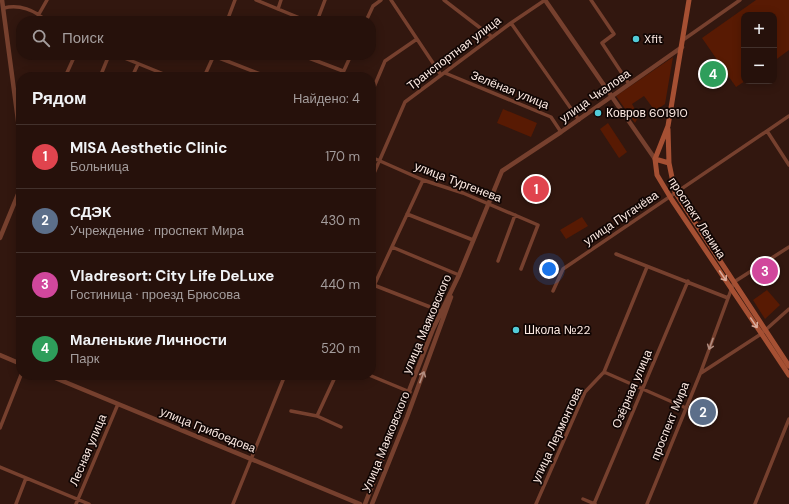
<!DOCTYPE html>
<html lang="ru">
<meta charset="utf-8">
<style>
body{margin:0;font-family:"DM Sans",sans-serif;background:#321f19;color:#f1f3f6}
.controls{position:absolute;right:12px;top:12px;display:grid;overflow:hidden;border-radius:8px;box-shadow:0 2px 10px #0003}
.controls button{width:36px;height:36px;display:grid;place-items:center;padding:0;border:0;border-bottom:1px solid #42312c;background:#26110b;color:#f1f3f6;font:20px sans-serif}
.you{position:absolute;left:549px;top:269px;width:14px;height:14px;margin:-10px;border:3px solid #fff;border-radius:50%;background:#1a73e8;box-shadow:0 0 0 6px #1a73e833}
.badge{display:grid;place-items:center;width:26px;height:26px;border-radius:50%;background:#52cbd8;color:#fff;font-size:13px;font-weight:700}
.pin{position:absolute;translate:-50% -50%;border:2px solid #fff;box-shadow:0 1px 4px #0006}
.list{margin:0;padding:0;list-style:none}
h2{display:flex;justify-content:space-between;align-items:center;height:52px;margin:0;padding:0 16px;font-size:17px}
h2 small{font-size:13px;font-weight:400;color:#a49d9d}
.list li{display:grid;grid-template-columns:26px 1fr auto;gap:12px;align-items:center;box-sizing:border-box;height:64px;padding:0 16px;border-top:1px solid #42312c}
.list b{display:block;font-size:15px;white-space:nowrap}
.list p{margin:0;font-size:13px;white-space:nowrap;color:#a49d9d}
.list em{font-size:13px;font-style:normal;color:#a49d9d}
.icon{flex:none;width:22px;height:22px;fill:none;stroke:currentColor;stroke-width:2;stroke-linecap:round;stroke-linejoin:round}
.map{position:relative;flex:none;width:789px;height:504px;overflow:hidden}
.search{position:absolute;background:#26110b;box-shadow:0 2px 10px #0003;left:16px;top:16px;width:360px;height:44px;display:flex;align-items:center;gap:10px;box-sizing:border-box;padding:0 14px;border-radius:16px;color:#a49d9d;font-size:15px}
.panel{position:absolute;background:#26110b;box-shadow:0 2px 10px #0003;left:16px;top:72px;width:360px;height:308px;border-radius:16px}
.map>svg:first-child{display:block}
.green{fill:#581a03}
.lines{fill:none;stroke-linecap:round;stroke-linejoin:round}
.minor{stroke:#76402e;stroke-width:3.5}
.tertiary{stroke:#76402e;stroke-width:4.5}
.secondary{stroke:#a65033;stroke-width:5}
.oneway{stroke:#daac9c}
.oneway2{stroke:#b28c7f}
.poi-dot{fill:#52cbd8;stroke:#110604;stroke-width:1.5}
.labels{text-anchor:middle;stroke-width:3.5;stroke-linejoin:round;paint-order:stroke}
.poi-label{font-size:12px;fill:#fce9e2;stroke:#110604;text-anchor:start}
.street-label{font-size:12px;fill:#fce9e2;stroke:#110604}
</style>
<div class="map">
<svg width="789" height="504" viewBox="0 0 789 504">
<rect width="100%" height="100%" fill="#32170f"/>
<path class="green" d="M756,0H789V50L774,61V15H744L745,81L736,87L702,38Z
M673,57L665,104L655,111L644,96L632,104L639,116L635,123L616,96Z
M503,109L537,123L531,137L497,123Z
M608,123L627,152L619,158L600,129Z
M582,217L588,226L566,239L560,230Z
M767,290L780,305L765,319L753,300Z"/>
<g class="lines">
<path class="minor" d="M256,0L307,21
M391,0L441,75
M444,0L492,37
M591,0L614,34L602,43L629,84
M4,8C19,4 35,10 46,21
M278,9L281,0
M39,14L47,0
M227,21L235,0
M317,21L325,0
M366,21L373,6L381,0
M511,23L579,120
M683,40L740,0
M117,55L171,77
M301,55L343,71
M214,56L268,77
M445,73L551,117L561,132
M65,77L75,55
M100,77L109,55
M132,77L138,64
M204,77L214,55
M341,77L351,55
M371,94L385,61L417,39
M767,131L789,165
M371,157L423,180L463,193L538,225L521,269
M371,180L405,102L511,23L545,0
M407,214L473,240
M392,247L459,275
M616,254L728,298
M498,261L515,215
M371,284L443,312
M553,291L563,269L789,116
M371,292L423,180
M604,372L686,408
M701,373L761,334L789,309
M369,375L410,392
M291,411L317,416L341,427
M317,416L336,375
M0,428L21,375
M0,467L89,504
M583,499L595,504
M16,504L26,478
M76,504L118,404
M233,504L285,375
M536,504L585,392L604,372L647,267
M594,504L688,281
M647,504L700,374L734,282L789,247
M755,504L789,419"/>
<path class="tertiary" d="M2,0L21,143
M545,0L655,159
M0,238L21,187
M0,355L21,364
M48,375L360,504
M365,504L433,329L459,275L502,171L561,132L682,47
M372,504L407,417L451,297"/>
<path class="secondary" d="M689,0L668,126L655,159L657,175L672,200L789,375
M668,129L669,163L675,192L789,366
M655,159L669,163"/>
</g>
<defs><path id="oneway-shaft" d="M-6 0H5M1.5-3L5.5 0L1.5 3" fill="none" stroke-width="1.6" stroke-linecap="round" stroke-linejoin="round"/></defs>
<g class="oneway">
<use href="#oneway-shaft" transform="translate(723 276) rotate(56)"/>
<use href="#oneway-shaft" transform="translate(754 323) rotate(56)"/>
</g>
<g class="oneway2">
<use href="#oneway-shaft" transform="translate(711 344) rotate(110)"/>
<use href="#oneway-shaft" transform="translate(422 377) rotate(-69)"/>
</g>
<g class="poi-dot">
<circle cx="636" cy="39" r="4"/>
<circle cx="598" cy="113" r="4"/>
<circle cx="516" cy="330" r="4"/>
</g>
<g class="labels">
<g class="poi-label">
<text x="644" y="43">Xfit</text>
<text x="606" y="117">Ковров 601910</text>
<text x="524" y="334">Школа №22</text>
</g>
<g class="street-label">
<text transform="translate(454 53) rotate(-37)" y="4">Транспортная улица</text>
<text transform="translate(510 90) rotate(22)" y="4">Зелёная улица</text>
<text transform="translate(595 96) rotate(-35)" y="4">улица Чкалова</text>
<text transform="translate(458 182) rotate(21)" y="4">улица Тургенева</text>
<text transform="translate(621 218) rotate(-34)" y="4">улица Пугачёва</text>
<text transform="translate(697 218) rotate(57)" y="4">проспект Ленина</text>
<text transform="translate(427 324) rotate(-67)" y="4">улица Маяковского</text>
<text transform="translate(632 389) rotate(-67)" y="4">Озёрная улица</text>
<text transform="translate(670 421) rotate(-68)" y="4">проспект Мира</text>
<text transform="translate(208 430) rotate(22)" y="4">улица Грибоедова</text>
<text transform="translate(557 435) rotate(-65)" y="4">улица Лермонтова</text>
<text transform="translate(386 442) rotate(-68)" y="4">Улица Маяковского</text>
<text transform="translate(88 450) rotate(-67)" y="4">Лесная улица</text>
</g>
</g>
</svg>
<div class="controls">
<button>+</button>
<button>−</button>
</div>
<div class="you"></div>
<div class="pin badge" style="left:536px;top:189px;background:#e0444e">1</div>
<div class="pin badge" style="left:703px;top:412px;background:#5c6f8a">2</div>
<div class="pin badge" style="left:765px;top:271px;background:#d1479c">3</div>
<div class="pin badge" style="left:713px;top:74px;background:#2e9e5b">4</div>
<div class="search"><svg class="icon" aria-label="search" viewBox="0 0 24 24"><circle cx="10" cy="10" r="6"/><path d="M15 15l6 6"/></svg>Поиск</div>
<section class="panel">
<h2>Рядом<small>Найдено: 4</small></h2>
<ul class="list">
<li><span class="badge" style="background:#e0444e">1</span><div><b>MISA Aesthetic Clinic</b><p>Больница</p></div><em>170 m</em></li>
<li><span class="badge" style="background:#5c6f8a">2</span><div><b>СДЭК</b><p>Учреждение · проспект Мира</p></div><em>430 m</em></li>
<li><span class="badge" style="background:#d1479c">3</span><div><b>Vladresort: City Life DeLuxe</b><p>Гостиница · проезд Брюсова</p></div><em>440 m</em></li>
<li><span class="badge" style="background:#2e9e5b">4</span><div><b>Маленькие Личности</b><p>Парк</p></div><em>520 m</em></li>
</ul>
</section>
</div>
